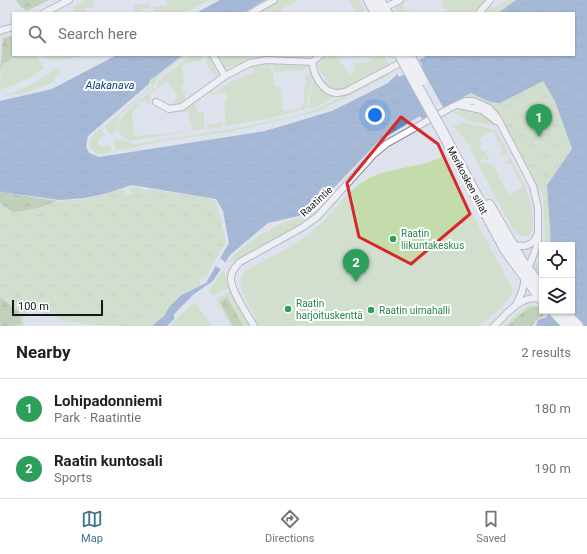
<!DOCTYPE html>
<meta charset="utf-8">
<style>
body{margin:0;font-family:Roboto,sans-serif;background:#f6f6f6;color:#202124}
.controls{position:absolute;right:12px;bottom:12px;display:grid;overflow:hidden;border-radius:0px;box-shadow:0 1px 3px #0004}
.controls button{width:36px;height:36px;display:grid;place-items:center;padding:0;border:0;border-bottom:1px solid #e0e0e0;background:#fff;color:#202124;font:20px sans-serif}
.scale{position:absolute;left:12px;bottom:10px;width:91px;box-sizing:border-box;padding-left:4px;border:2px solid #16171a;border-top:0;font-size:11px;line-height:14px;white-space:nowrap;color:#16171a;-webkit-text-stroke:3px #fff;paint-order:stroke}
.you{position:absolute;left:375px;top:115px;width:14px;height:14px;margin:-10px;border:3px solid #fff;border-radius:50%;background:#1a73e8;box-shadow:0 0 0 6px #1a73e833}
.badge{display:grid;place-items:center;width:26px;height:26px;border-radius:50%;background:#39748c;color:#fff;font-size:13px;font-weight:700}
.pin{position:absolute;translate:-50% -33px;filter:drop-shadow(0 1px 2px #0008)}
.pin::after{content:'';position:absolute;top:21px;width:14px;height:12px;background:inherit;clip-path:polygon(0 0,100% 0,50% 100%)}
.list{margin:0;padding:0;list-style:none}
h2{display:flex;justify-content:space-between;align-items:center;height:52px;margin:0;padding:0 16px;font-size:17px}
h2 small{font-size:13px;font-weight:400;color:#757577}
.list li{display:grid;grid-template-columns:26px 1fr auto;gap:12px;align-items:center;box-sizing:border-box;height:60px;padding:0 16px;border-top:1px solid #e0e0e0}
.list b{display:block;font-size:15px;white-space:nowrap}
.list p{margin:0;font-size:13px;white-space:nowrap;color:#757577}
.list em{font-size:13px;font-style:normal;color:#757577}
.icon{flex:none;width:22px;height:22px;fill:none;stroke:currentColor;stroke-width:2;stroke-linecap:round;stroke-linejoin:round}
.map{position:relative;flex:none;width:587px;height:326px;overflow:hidden}
.search{position:absolute;background:#fff;box-shadow:0 1px 3px #0004;left:12px;right:12px;top:12px;height:44px;display:flex;align-items:center;gap:10px;box-sizing:border-box;padding:0 14px;border-radius:0px;color:#757577;font-size:15px}
.sheet{height:172px;background:#fff}
nav{display:flex;justify-content:space-around;align-items:center;box-sizing:border-box;height:56px;border-top:1px solid #e0e0e0;background:#fff;font-size:11px;color:#757577}
nav a{display:grid;justify-items:center;gap:2px}
nav .on{color:#39748c}
.map>svg:first-child{display:block}
.grass{fill:#c4dcab}
.forest{fill:url(#forest-firs)}
.park{fill:url(#park-tufts)}
.water{fill:url(#water-ripples)}
.pier{fill:#dee2ec}
.lines{fill:none;stroke-linecap:round;stroke-linejoin:round}
.minor-casing{stroke:#878a94;stroke-width:8}
.primary-casing{stroke:#878a94;stroke-width:12}
.minor{stroke:#fff;stroke-width:6}
.primary{stroke:#fff;stroke-width:10}
.primary-bridge-casing{stroke:#878a94;stroke-width:12;stroke-linecap:butt}
.primary-bridge{stroke:#fff;stroke-width:10}
.marked{fill:none;stroke:#d62828;stroke-width:3;stroke-linejoin:round}
.leisure-dot{fill:#2e9e5b;stroke:#fff;stroke-width:1.5}
.labels{text-anchor:middle;stroke-width:4;stroke-linejoin:round;paint-order:stroke}
.street-label{font-size:10px;fill:#16171a;stroke:#fff}
.leisure-label{font-size:10px;fill:#27864d;stroke:#fff;text-anchor:start}
.water-label{font-size:11px;font-style:italic;fill:#033f7f;stroke:#fff}
</style>
<div class="map">
<svg width="587" height="326" viewBox="0 0 587 326">
<defs>
<pattern id="forest-firs" width="22" height="20" patternUnits="userSpaceOnUse"><rect width="22" height="20" fill="#9dbb7d"/><path d="M5 1l3.5 6h-7zM16 11l3.5 6h-7z" fill="#86a06b"/></pattern>
<pattern id="park-tufts" width="24" height="20" patternUnits="userSpaceOnUse"><rect width="24" height="20" fill="#c4dcab"/><path d="M3 7l-1-3M5 7V3M7 7l1-3M15 17l-1-3M17 17v-4M19 17l1-3" fill="none" stroke="#a8bc93"/></pattern>
<pattern id="water-ripples" width="26" height="14" patternUnits="userSpaceOnUse"><rect width="26" height="14" fill="#5f87bb"/><path d="M2 4q2-2 4 0t4 0M15 11q2-2 4 0t4 0" fill="none" stroke="#4d6d97"/></pattern>
</defs>
<rect width="100%" height="100%" fill="#dee2ec"/>
<path class="grass" d="M85,0H93L94,7L85,8V13H73L74,6Z
M166,0H209L185,13H153V7L166,5Z
M278,0H298L281,9L283,13H256Z
M349,0H359L364,9L363,12L356,13Z
M406,0H408L402,3L405,12L410,11L411,13H397L395,8Z
M442,0H486L476,13H447V9H444Z
M508,0H516L498,13H482L487,7H495Z
M151,3L149,8L142,10L140,13H131L135,12L134,5Z
M13,53V55H35L44,68L28,79L0,90L1,64L12,58Z
M43,55H78V57C67,58 51,65 43,55Z
M184,55H187L159,76L153,87L119,116L116,131L110,135L105,126L152,86L149,81Z
M191,55H201L202,60L182,65L184,85H181L186,100L173,106L172,102L178,97L167,81L158,88L156,86L160,79Z
M204,55H209L218,75L216,77L209,68L206,60L208,59L206,55Z
M216,55H249L250,60L227,68L222,66Z
M329,55H335L351,76L355,70L353,63L368,62L377,57L376,55H384L390,65L346,89L332,91L323,84L326,80L318,65Z
M268,64L273,73L275,87L280,86L283,111L300,109L304,103V87L307,86L305,78L312,70L313,73L306,109L266,119L226,126L224,101H227L226,93L212,95L208,92L211,90L214,94L229,83L254,72L252,67Z
M270,64L305,66L307,67L301,72L299,70L276,72Z
M57,68H60L61,73L51,83L44,86L24,93L6,96L36,82Z
M394,70L388,76L317,112L229,132L169,140L116,151L114,141L118,139L135,144L232,129L303,114L321,107Z
M314,75C318,86 323,93 335,96L319,106L308,109Z
M155,88L156,90L150,94V104L145,100L141,103L139,101Z
M471,93L490,102L500,103L499,114C484,96 466,97 447,105Z
M138,102L141,107L134,110L132,113L134,136L193,131L187,111L177,113L195,103L198,112H204L205,129L130,141C106,130 125,113 138,102Z
M466,109L481,112L497,126L470,121L452,112Z
M222,112L223,127L208,129L207,125L223,122Z
M463,122L496,130L509,153L501,156L500,154L503,151L492,131L479,139L482,145L480,147L483,152L485,150L490,161L483,159L480,162L492,164L509,195L523,187L510,163L506,165L504,163L511,158C521,177 542,215 529,236H521L513,229L471,151V147L453,126Z
M101,128L105,135L99,139L98,143L100,146L110,145L112,152L98,155L90,148C88,138 94,134 101,128Z
M442,157L512,288C514,300 489,318 480,326H258L254,319L256,317C249,305 233,284 245,271C267,258 292,248 311,232C331,217 345,192 366,180C390,166 418,169 442,157Z
M547,185L551,245H545L543,186Z
M534,260L541,267L542,278L533,266Z
M223,271L227,278L229,288L213,295L209,290Z
M199,280L201,285C195,288 187,291 181,294C170,302 165,322 151,326C148,326 142,326 139,326L166,297L176,294Z
M230,291L250,326H231L217,301L218,298Z
M194,302L213,326H169Z
M528,305L538,306L528,308L507,326H503Z"/>
<path class="forest" d="M16,0H49L27,11L21,7Z
M10,36H13C13,46 16,63 3,63L0,72L3,38Z
M0,192L58,201L39,208L13,213L0,203Z
M0,297L19,311L22,323L15,326H0Z
M227,297L243,326H233L220,302Z
M538,306L542,311L546,312C543,318 537,318 532,326H507L528,308Z"/>
<path class="park" d="M541,81H543C559,99 564,127 572,149L547,185L543,186L544,193H539L536,184L499,114L500,103Z
M133,186L139,187L145,191L148,189L205,197L216,201L226,242L205,277L176,294L166,297L139,326C100,326 65,326 30,307L24,318V326H15L22,323L19,311L0,297V203L13,213L39,208L58,201L85,199L124,189L126,195L131,194L129,187Z
M320,209L296,227L234,263L233,261L227,264C241,245 284,215 309,218L310,214Z"/>
<path class="water" d="M220,0H265L244,13H196Z
M516,0H587V326H536L538,320L547,317L551,311H572V245H551L547,185L572,149L555,101L543,81L500,103L490,102L471,93L422,119L420,116L379,141L325,197L303,215L268,223L230,255L213,281L194,294L174,314V319L167,326H152L164,316L170,306L181,295L206,283L229,243L223,211L216,199L132,185L108,193L85,198L60,200L0,192V101L52,89L117,55H183L149,81L150,83L88,136L86,146L89,153L99,157L265,131L332,111L388,83L397,74L399,77L422,65L419,60L428,55H574V13H498Z"/>
<path class="pier" d="M417,60L444,109L428,118L404,73L419,64Z
M219,257L226,263L222,270L214,265Z"/>
<g class="lines">
<g class="minor-casing">
<path id="minor" d="M384,8L400,0
M44,13L69,0
M251,13L274,0
M479,13L490,0
M0,31L13,27
M213,55L225,76
M312,62C315,80 326,99 347,91L406,60
M156,102L169,109L182,107L225,76L250,63L266,60L312,62L321,55
M458,105L482,110L496,121
M512,243C522,249 533,246 537,235
M516,305L522,292L525,279
M254,326C248,315 230,290 231,278C231,271 236,266 240,262L303,227L318,216L373,155L386,144L452,107L466,101H473L489,108L497,117L533,186L538,208V243L528,269
M494,326C507,314 521,294 541,299"/>
</g>
<g class="primary-casing">
<path id="primary" d="M369,0L376,13
M379,0L387,13
M444,135L505,249L542,300
M489,205L522,262L542,288
M553,311L568,326
M563,311L578,326"/>
</g>
<use href="#minor" class="minor"/>
<use href="#primary" class="primary"/>
<g class="primary-bridge-casing">
<path id="primary-bridge" d="M400,55L444,135
M409,55L422,80"/>
</g>
<use href="#primary-bridge" class="primary-bridge"/>
</g>
<path d="M0 0H587V326H0ZM401,117L438,144L470,214L411,264L359,237L347,183Z" fill="#dee2ec" fill-opacity=".55" fill-rule="evenodd"/>
<path class="marked" d="M401,117L438,144L470,214L411,264L359,237L347,183Z"/>
<g class="leisure-dot">
<circle cx="393" cy="239" r="4"/>
<circle cx="288" cy="309" r="4"/>
<circle cx="371" cy="310" r="4"/>
</g>
<g class="labels">
<g class="street-label">
<text transform="translate(468 180) rotate(62)" y="4">Merikosken sillat</text>
<text transform="translate(316 201) rotate(-43)" y="4">Raatintie</text>
</g>
<g class="leisure-label">
<text x="401" y="237">Raatin<tspan x="401" dy="12">liikuntakeskus</tspan></text>
<text x="296" y="307">Raatin<tspan x="296" dy="12">harjoituskenttä</tspan></text>
<text x="379" y="314">Raatin uimahalli</text>
</g>
<g class="water-label">
<text x="110" y="89">Alakanava</text>
</g>
</g>
</svg>
<div class="controls">
<button><svg class="icon" aria-label="locate" viewBox="0 0 24 24"><circle cx="12" cy="12" r="6"/><path d="M12 2v4M12 18v4M2 12h4M18 12h4"/></svg></button>
<button><svg class="icon" aria-label="layers" viewBox="0 0 24 24"><path d="M12 4l9 5-9 5-9-5zM3 14l9 5 9-5"/></svg></button>
</div>
<div class="scale">100 m</div>
<div class="you"></div>
<div class="pin badge" style="left:539px;top:137px;background:#2e9e5b">1</div>
<div class="pin badge" style="left:356px;top:282px;background:#2e9e5b">2</div>
<div class="search"><svg class="icon" aria-label="search" viewBox="0 0 24 24"><circle cx="10" cy="10" r="6"/><path d="M15 15l6 6"/></svg>Search here</div>
</div>
<section class="sheet">
<h2>Nearby<small>2 results</small></h2>
<ul class="list">
<li><span class="badge" style="background:#2e9e5b">1</span><div><b>Lohipadonniemi</b><p>Park · Raatintie</p></div><em>180 m</em></li>
<li><span class="badge" style="background:#2e9e5b">2</span><div><b>Raatin kuntosali</b><p>Sports</p></div><em>190 m</em></li>
</ul>
</section>
<nav>
<a class="on"><svg class="icon" aria-label="map" viewBox="0 0 24 24"><path d="M3 6l6-2 6 2 6-2v14l-6 2-6-2-6 2zM9 4v14M15 6v14"/></svg>Map</a>
<a><svg class="icon" aria-label="directions" viewBox="0 0 24 24"><path d="M12 3l9 9-9 9-9-9zM9 14v-3h6M13 9l2 2-2 2"/></svg>Directions</a>
<a><svg class="icon" aria-label="saved" viewBox="0 0 24 24"><path d="M7 4h10v16l-5-4-5 4z"/></svg>Saved</a>
</nav>
